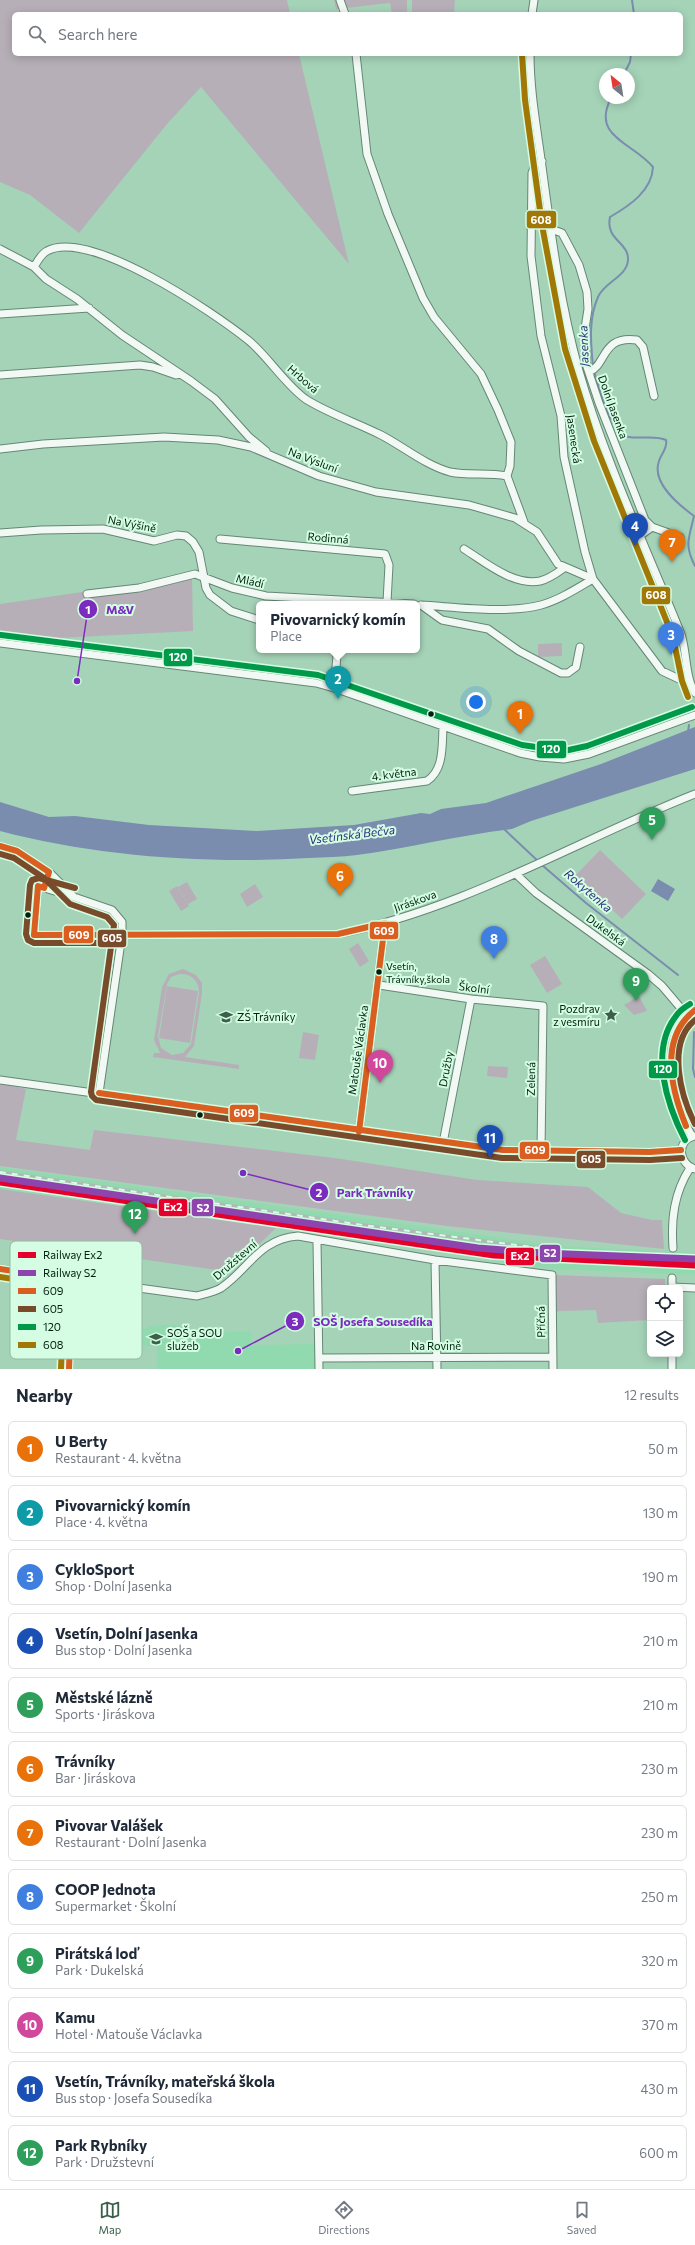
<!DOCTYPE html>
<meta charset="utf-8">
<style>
body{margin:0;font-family:Commissioner,sans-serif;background:#f6f6f7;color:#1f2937}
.controls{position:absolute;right:12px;bottom:12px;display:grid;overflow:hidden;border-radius:6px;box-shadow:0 2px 10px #0003}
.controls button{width:36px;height:36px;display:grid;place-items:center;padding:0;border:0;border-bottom:1px solid #e0e1e3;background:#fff;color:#1f2937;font:20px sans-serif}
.compass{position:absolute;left:599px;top:68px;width:36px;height:36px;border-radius:50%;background:#fff;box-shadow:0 2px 10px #0003;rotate:330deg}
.you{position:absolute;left:476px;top:702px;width:14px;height:14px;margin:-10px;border:3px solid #fff;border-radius:50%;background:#1a73e8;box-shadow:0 0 0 6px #1a73e833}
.badge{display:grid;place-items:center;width:26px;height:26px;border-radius:50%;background:#3a5f4a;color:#fff;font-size:13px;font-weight:700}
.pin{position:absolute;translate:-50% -33px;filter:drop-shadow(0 1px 2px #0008)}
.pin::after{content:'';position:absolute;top:21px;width:14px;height:12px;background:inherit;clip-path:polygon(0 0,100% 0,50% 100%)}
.popup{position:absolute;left:256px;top:601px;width:164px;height:52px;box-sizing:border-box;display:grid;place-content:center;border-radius:6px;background:#fff;filter:drop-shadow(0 1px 3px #0005);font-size:13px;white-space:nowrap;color:#747a83}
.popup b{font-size:15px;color:#1f2937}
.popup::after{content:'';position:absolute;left:50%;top:100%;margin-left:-8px;border:8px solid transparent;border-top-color:#fff}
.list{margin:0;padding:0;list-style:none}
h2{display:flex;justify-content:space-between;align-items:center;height:52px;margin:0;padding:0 16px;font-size:17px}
h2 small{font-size:13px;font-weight:400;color:#747a83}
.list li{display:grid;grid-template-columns:26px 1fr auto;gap:12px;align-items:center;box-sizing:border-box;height:56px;margin:0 8px 8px;padding:0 8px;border:1px solid #e0e1e3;border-radius:6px}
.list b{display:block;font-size:15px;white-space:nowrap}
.list p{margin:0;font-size:13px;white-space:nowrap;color:#747a83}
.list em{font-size:13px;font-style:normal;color:#747a83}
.icon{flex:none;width:22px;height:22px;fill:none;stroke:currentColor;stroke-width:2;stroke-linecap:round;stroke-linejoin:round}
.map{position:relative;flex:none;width:695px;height:1369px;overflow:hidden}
.search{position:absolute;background:#fff;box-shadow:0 2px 10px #0003;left:12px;right:12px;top:12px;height:44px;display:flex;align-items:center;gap:10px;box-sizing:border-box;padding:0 14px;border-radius:6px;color:#747a83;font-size:15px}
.sheet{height:820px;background:#fff}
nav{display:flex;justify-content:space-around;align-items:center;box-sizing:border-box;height:56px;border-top:1px solid #e0e1e3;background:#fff;font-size:11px;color:#747a83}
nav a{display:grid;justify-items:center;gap:2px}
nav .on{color:#3a5f4a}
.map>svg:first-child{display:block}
.built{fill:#91daaf}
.green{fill:#b7afb7;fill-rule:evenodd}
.water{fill:#7a8daf}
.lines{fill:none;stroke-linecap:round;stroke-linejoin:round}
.stream{stroke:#7a8daf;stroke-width:2}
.minor-casing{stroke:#658774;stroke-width:9}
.minor{stroke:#f2f8f4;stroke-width:7}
.rail-casing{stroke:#aebbb4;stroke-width:3.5}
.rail{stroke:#d4fde3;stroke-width:2;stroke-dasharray:6;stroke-linecap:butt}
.bus-1-casing{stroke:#d4fde3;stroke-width:9}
.bus-2-casing{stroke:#d4fde3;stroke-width:9}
.bus-3-casing{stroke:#d4fde3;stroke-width:9}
.bus-4-casing{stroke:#d4fde3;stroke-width:9}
.bus-1{stroke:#da5e20;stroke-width:6}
.bus-2{stroke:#7a4b2a;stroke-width:6}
.bus-3{stroke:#00994a;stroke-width:6}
.bus-4{stroke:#a17705;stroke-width:6}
.rail-1-casing{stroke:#d4fde3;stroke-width:10}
.rail-2-casing{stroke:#d4fde3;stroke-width:10}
.rail-1{stroke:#e4002b;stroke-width:7}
.rail-2{stroke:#8e44ad;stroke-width:7}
.bus-dot{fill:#00200e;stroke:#d4fde3;stroke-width:1.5}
.labels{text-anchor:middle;stroke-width:4;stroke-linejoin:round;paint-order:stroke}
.bus-label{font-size:10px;fill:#00200e;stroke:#d4fde3;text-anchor:start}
.street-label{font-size:11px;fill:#00200e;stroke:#d4fde3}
.poi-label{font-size:11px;fill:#00200e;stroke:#d4fde3;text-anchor:start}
.water-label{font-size:12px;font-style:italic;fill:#2e307b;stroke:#d4fde3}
.key{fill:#d4fde3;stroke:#94bba3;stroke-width:1}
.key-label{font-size:11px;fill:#00200e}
.leader{fill:none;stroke:#7b2cbf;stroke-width:1.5}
.callout-dot{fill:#7b2cbf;stroke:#d4fde3;stroke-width:1.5}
.mark-label{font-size:12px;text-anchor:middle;font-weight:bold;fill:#fff}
.callout-label{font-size:12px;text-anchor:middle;font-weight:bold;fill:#7b2cbf;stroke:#d4fde3;stroke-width:4;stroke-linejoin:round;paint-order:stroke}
.line-badge{stroke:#d4fde3;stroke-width:1.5}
.badge-label{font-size:11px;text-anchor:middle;font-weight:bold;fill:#fff}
</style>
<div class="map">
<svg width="695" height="1369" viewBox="0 0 695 1369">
<rect width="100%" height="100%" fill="#a5d3b8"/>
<path class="built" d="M0,1167L560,1246L695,1253V1275L552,1269L156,1209L0,1189Z
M154,1325H183V1333L251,1331V1345L319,1344V1369H157V1346H128V1331L145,1329Z"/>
<path class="green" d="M0,0H287L290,14H14V54H299L349,264L201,87L167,124L79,233L30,195L0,182Z
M334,0H407V14H392L390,3L336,9Z
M412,0H455L454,14H412Z
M192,576L193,631L22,640L0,633V604Z
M562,643V656L538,657V644Z
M600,850L646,894L622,919L576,875Z
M187,882L197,899L188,904L178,887Z
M255,884L263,897L247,907L240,894Z
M177,886L189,906L181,911L169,891Z
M358,943L369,961L360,967L349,949Z
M545,956L562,984L547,993L530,965Z
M183,969L196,975L202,983V993L194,1046L185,1057L239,1065V1069L153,1057L154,1053H160L154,1040L162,987L169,974ZM179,974C191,973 199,981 199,992L191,1044L183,1053L172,1055L161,1048L158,1036L167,984L171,977Z
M167,986L198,991L190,1043L159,1038Z
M639,996L647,1011L634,1015L624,1005Z
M303,1032L319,1035L315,1060L299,1058Z
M488,1066L508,1067L507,1078L487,1076Z
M0,1083L26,1089L16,1140L90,1150L94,1130L335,1158L477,1180L588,1187L621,1213L652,1220H662L664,1249L447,1226L0,1166Z
M0,1189L276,1228L249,1254L235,1251L234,1254L244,1259L229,1272L217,1270L0,1239Z
M552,1275L665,1279V1288H650V1320L598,1323L596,1310L560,1311L552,1313Z"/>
<path class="water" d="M695,727V769L531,821L512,829C460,835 409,848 357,855C341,857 325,857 309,858C207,864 99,857 0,831V802L49,817L75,816L149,825L257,831L354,825L421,813L430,814L441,809L486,803L601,764Z
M658,879L675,889L668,901L651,891Z"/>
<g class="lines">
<path class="stream" d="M632,0L634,14
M624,74L630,62L631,54
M593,367C591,344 588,320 598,297C604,282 627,277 628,260C629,242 605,240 610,217C629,206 652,191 653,167C632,142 591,137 611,98
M594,371C599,388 611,435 629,437C641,439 656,435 666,440C668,448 661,454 659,461C651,483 679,505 694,516C689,538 684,545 695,566
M688,732L689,725
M504,829L539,862
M542,865L586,903L678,975
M694,1032L693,1069L695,1077"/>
<g class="minor-casing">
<path id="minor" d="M340,0L345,14
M532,14L534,0
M356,54L367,154L388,214L423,298L434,317L481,374L498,410L511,442L510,466L507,476
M530,54C530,94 538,134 543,174C552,241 561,306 579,371C605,461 646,547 681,634C687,652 685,677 695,693
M542,161L535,165L532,173L531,256L541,336L561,416L564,457L585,552L593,579L662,671L679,679L689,678
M551,229L562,233L579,265L587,292L588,309L584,335L587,367L599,403L645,520L652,527L641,535
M0,249L34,267L46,279L77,299L122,335L191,381L215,399L249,437L266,451
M34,267C37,262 41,254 47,251C89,228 213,312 248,340C267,355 286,386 307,400C330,414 357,423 381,435C404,447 425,465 450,472C469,476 488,472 507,476L524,522
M0,314L89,308
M589,372C607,365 601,335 637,340L643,347L654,396
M0,375L140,365L153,367L176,375
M0,449L43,444L164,437L218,440L251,447L319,476L376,492L469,505L515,518L537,532L558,564L593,579
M652,527L680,537
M0,533L41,530L103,529L154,541L177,535L186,536L193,542L199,552L206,588L210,595L231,611L259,620
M220,539L385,554L389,565L387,602
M464,549C485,562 513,586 540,581C549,579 557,573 564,568
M87,594L139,588L195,574L232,588L266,596L414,604
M421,605L442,620L488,629L519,651L561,673H568L576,667L580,647
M421,605C456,607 507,614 541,605C559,600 576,589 593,579
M0,643L316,683L334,688L520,753L540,757L564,759L589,754L695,715
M334,688L337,656L334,650
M352,791L427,781C444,770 442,746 443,727
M0,846L17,851L49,872L74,897L112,910L122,922V935L99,1093
M517,875L536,893L648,974L662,986L679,1006
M44,888L49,872
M74,897L38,886L34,935L338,934C464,909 576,841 695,794
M379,985L471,999L543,1006L541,1152
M0,1080L503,1150L650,1152L681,1150
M359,1132L385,923
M692,1136C674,1106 654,1030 695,1010
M695,1136C676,1140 678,1164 695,1169
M443,1143L471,999
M317,1241L319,1369
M673,1248C671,1219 674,1193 690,1168
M435,1260L437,1369
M0,1269L197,1296C204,1294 214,1292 221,1288C249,1269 259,1239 298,1236L435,1260L552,1275L553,1369
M672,1287L695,1288
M672,1288V1278
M672,1354V1369
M319,1358L553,1357
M69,1369L72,1280"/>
</g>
<use href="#minor" class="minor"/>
<g class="rail-casing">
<path id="rail" d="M0,1172L363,1225L601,1256"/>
</g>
<use href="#rail" class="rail"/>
<g class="bus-1-casing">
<path id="bus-1" d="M0,846L17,851L49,872L44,888L38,886L34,935L338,934L385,923L359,1132
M99,1093L503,1150L650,1152L681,1150
M686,1126C671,1089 659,1038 695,1010
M0,1269L72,1280L69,1369"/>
</g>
<g class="bus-2-casing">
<path id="bus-2" d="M0,854L14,858L44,878L70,904L107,917L114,925L91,1092L92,1096L96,1100L502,1158L650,1160L682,1158
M75,888L39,878L32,880L30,885L26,934L28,940L34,943H122
M695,1020C666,1043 681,1097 695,1124"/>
</g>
<g class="bus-3-casing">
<path id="bus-3" d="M1,635L318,675L522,745L564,751L587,746L692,707
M685,1140C667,1105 649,1051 676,1016C679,1011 685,1007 690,1004"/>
</g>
<g class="bus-4-casing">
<path id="bus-4" d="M522,54L525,100L542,225L565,349L594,441L673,637L682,681L688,697
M0,1277L64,1287L61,1369"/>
</g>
<use href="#bus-1" class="bus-1"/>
<use href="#bus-2" class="bus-2"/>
<use href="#bus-3" class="bus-3"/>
<use href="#bus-4" class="bus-4"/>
<g class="rail-1-casing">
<path id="rail-1" d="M0,1182L494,1255L695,1265"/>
</g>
<g class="rail-2-casing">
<path id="rail-2" d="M0,1178L478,1248L542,1253L695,1259"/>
</g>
<use href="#rail-1" class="rail-1"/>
<use href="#rail-2" class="rail-2"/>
</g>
<defs>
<g id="sight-bare" transform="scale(1.08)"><path d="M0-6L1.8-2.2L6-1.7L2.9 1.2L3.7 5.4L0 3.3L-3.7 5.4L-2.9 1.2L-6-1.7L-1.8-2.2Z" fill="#3a5f4a" stroke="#d4fde3" stroke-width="2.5" paint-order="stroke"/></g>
<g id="school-bare" transform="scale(1.08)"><path d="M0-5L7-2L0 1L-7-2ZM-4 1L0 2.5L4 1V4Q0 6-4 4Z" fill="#3a5f4a" stroke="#d4fde3" stroke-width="2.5" paint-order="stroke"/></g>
</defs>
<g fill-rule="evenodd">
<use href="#sight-bare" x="611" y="1015"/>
<use href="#school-bare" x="226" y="1017"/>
<use href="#school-bare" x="156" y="1339"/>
</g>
<g class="bus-dot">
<circle cx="431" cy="714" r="3.5"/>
<circle cx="28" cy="915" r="3.5"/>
<circle cx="379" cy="972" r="3.5"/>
<circle cx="200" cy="1115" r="3.5"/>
</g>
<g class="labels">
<g class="bus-label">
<text x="386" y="970">Vsetín,<tspan x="386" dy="13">Trávníky,škola</tspan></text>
</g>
<g class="street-label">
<text transform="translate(303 379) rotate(41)" y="4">Hrbová</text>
<text transform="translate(613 407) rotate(70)" y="4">Dolní Jasenka</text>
<text transform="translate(574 439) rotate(82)" y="4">Jasenecká</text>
<text transform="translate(313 460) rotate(21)" y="4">Na Výsluní</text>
<text transform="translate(132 524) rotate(11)" y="4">Na Výšině</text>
<text transform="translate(328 538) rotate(5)" y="4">Rodinná</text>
<text transform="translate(250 581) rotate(13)" y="4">Mládí</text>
<text transform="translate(394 774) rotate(-7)" y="4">4. května</text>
<text transform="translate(415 901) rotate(-20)" y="4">Jiráskova</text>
<text transform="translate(606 930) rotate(36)" y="4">Dukelská</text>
<text transform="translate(474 988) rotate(7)" y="4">Školní</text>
<text transform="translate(358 1050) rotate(-82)" y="4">Matouše Václavka</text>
<text transform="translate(446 1069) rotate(-79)" y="4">Družby</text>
<text transform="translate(531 1079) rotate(-89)" y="4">Zelená</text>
<text transform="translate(235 1260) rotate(-41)" y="4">Družstevní</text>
<text transform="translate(541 1322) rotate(-91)" y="4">Příčná</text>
<text x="436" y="1350">Na Rovině</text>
</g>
<g class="poi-label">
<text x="600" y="1013" text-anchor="end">Pozdrav<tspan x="600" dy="13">z vesmíru</tspan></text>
<text x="237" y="1021">ZŠ Trávníky</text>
<text x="167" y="1337">SOŠ a SOU<tspan x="167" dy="13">služeb</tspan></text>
</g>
<g class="water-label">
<text transform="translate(584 346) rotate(-92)" y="4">Jasenka</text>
<text transform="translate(352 835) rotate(-7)" y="4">Vsetínská Bečva</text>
<text transform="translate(588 891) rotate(41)" y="4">Rokytenka</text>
</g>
</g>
<rect x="10" y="1241" width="132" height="118" rx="6" class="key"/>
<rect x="18" y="1252" width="18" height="6" fill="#e4002b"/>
<rect x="18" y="1270" width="18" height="6" fill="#8e44ad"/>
<rect x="18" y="1288" width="18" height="6" fill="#da5e20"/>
<rect x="18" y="1306" width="18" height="6" fill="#7a4b2a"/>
<rect x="18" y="1324" width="18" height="6" fill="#00994a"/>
<rect x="18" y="1342" width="18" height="6" fill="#a17705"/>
<g class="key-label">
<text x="43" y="1259">Railway Ex2</text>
<text x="43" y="1277">Railway S2</text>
<text x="43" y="1295">609</text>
<text x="43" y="1313">605</text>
<text x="43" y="1331">120</text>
<text x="43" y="1349">608</text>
</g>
<path class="leader" d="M77 681L88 609M243 1173L319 1192M238 1351L295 1321"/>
<g class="callout-dot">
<circle cx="77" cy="681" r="4"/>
<circle cx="243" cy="1173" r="4"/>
<circle cx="238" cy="1351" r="4"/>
<circle cx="88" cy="609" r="10"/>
<circle cx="319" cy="1192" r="10"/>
<circle cx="295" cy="1321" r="10"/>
</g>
<g class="mark-label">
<text x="88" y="614">1</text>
<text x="319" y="1197">2</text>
<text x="295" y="1326">3</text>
</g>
<g class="callout-label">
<text x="120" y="614">M&amp;V</text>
<text x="375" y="1197">Park Trávníky</text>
<text x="373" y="1326">SOŠ Josefa Sousedíka</text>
</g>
<g class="line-badge">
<rect x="526" y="210" width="31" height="19" rx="4" fill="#a17705"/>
<rect x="641" y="586" width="30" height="19" rx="4" fill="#a17705"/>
<rect x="163" y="648" width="30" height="19" rx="4" fill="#00994a"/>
<rect x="536" y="740" width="31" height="19" rx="4" fill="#00994a"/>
<rect x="369" y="921" width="30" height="19" rx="4" fill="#da5e20"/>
<rect x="63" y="925" width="31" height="19" rx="4" fill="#da5e20"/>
<rect x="97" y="929" width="30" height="19" rx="4" fill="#7a4b2a"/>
<rect x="648" y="1060" width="30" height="19" rx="4" fill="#00994a"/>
<rect x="229" y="1104" width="30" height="19" rx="4" fill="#da5e20"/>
<rect x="519" y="1141" width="31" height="19" rx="4" fill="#da5e20"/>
<rect x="576" y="1150" width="30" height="19" rx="4" fill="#7a4b2a"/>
<rect x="158" y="1198" width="30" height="19" rx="4" fill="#e4002b"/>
<rect x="191" y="1198" width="23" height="19" rx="4" fill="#8e44ad"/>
<rect x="539" y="1244" width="22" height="19" rx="4" fill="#8e44ad"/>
<rect x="505" y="1247" width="30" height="19" rx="4" fill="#e4002b"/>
</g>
<g class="badge-label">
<text x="541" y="224">608</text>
<text x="656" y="599">608</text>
<text x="178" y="661">120</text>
<text x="551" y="753">120</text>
<text x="384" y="935">609</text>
<text x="79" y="939">609</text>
<text x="112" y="942">605</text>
<text x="663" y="1073">120</text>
<text x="244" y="1117">609</text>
<text x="535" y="1154">609</text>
<text x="591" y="1163">605</text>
<text x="173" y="1211">Ex2</text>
<text x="203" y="1212">S2</text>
<text x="550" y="1257">S2</text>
<text x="520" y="1260">Ex2</text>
</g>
</svg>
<div class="controls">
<button><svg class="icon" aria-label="locate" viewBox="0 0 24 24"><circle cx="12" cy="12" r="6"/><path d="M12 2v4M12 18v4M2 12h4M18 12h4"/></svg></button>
<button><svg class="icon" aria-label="layers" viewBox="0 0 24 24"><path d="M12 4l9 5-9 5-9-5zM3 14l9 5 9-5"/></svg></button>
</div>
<svg class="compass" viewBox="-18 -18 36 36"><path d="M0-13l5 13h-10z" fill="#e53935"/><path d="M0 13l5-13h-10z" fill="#747a83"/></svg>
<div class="you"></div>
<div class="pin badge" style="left:520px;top:734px;background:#e8710a">1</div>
<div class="pin badge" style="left:338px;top:699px;background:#0f9aa8">2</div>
<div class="popup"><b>Pivovarnický komín</b>Place</div>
<div class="pin badge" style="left:671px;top:655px;background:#3f7fe0">3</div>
<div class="pin badge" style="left:635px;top:546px;background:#1a4fb4">4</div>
<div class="pin badge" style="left:652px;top:840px;background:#2e9e5b">5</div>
<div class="pin badge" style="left:340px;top:896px;background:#e8710a">6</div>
<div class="pin badge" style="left:672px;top:562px;background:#e8710a">7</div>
<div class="pin badge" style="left:494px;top:959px;background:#3f7fe0">8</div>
<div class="pin badge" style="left:636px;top:1001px;background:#2e9e5b">9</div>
<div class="pin badge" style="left:380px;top:1083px;background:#d1479c">10</div>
<div class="pin badge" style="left:490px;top:1158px;background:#1a4fb4">11</div>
<div class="pin badge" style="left:135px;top:1234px;background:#2e9e5b">12</div>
<div class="search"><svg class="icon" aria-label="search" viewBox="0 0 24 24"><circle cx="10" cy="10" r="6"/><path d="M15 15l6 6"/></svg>Search here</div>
</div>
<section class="sheet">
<h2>Nearby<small>12 results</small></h2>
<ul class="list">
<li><span class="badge" style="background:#e8710a">1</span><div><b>U Berty</b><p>Restaurant · 4. května</p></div><em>50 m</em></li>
<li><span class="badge" style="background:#0f9aa8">2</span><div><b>Pivovarnický komín</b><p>Place · 4. května</p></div><em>130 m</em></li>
<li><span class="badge" style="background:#3f7fe0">3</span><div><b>CykloSport</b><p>Shop · Dolní Jasenka</p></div><em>190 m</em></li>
<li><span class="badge" style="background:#1a4fb4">4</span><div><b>Vsetín, Dolní Jasenka</b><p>Bus stop · Dolní Jasenka</p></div><em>210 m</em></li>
<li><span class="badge" style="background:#2e9e5b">5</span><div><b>Městské lázně</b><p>Sports · Jiráskova</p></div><em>210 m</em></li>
<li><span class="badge" style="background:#e8710a">6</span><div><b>Trávníky</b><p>Bar · Jiráskova</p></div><em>230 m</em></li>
<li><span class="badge" style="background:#e8710a">7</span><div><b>Pivovar Valášek</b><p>Restaurant · Dolní Jasenka</p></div><em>230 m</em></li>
<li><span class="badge" style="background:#3f7fe0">8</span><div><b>COOP Jednota</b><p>Supermarket · Školní</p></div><em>250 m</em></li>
<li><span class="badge" style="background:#2e9e5b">9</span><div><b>Pirátská loď</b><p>Park · Dukelská</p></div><em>320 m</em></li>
<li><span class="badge" style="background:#d1479c">10</span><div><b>Kamu</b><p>Hotel · Matouše Václavka</p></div><em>370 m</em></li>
<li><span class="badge" style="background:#1a4fb4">11</span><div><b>Vsetín, Trávníky, mateřská škola</b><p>Bus stop · Josefa Sousedíka</p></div><em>430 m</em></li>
<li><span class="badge" style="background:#2e9e5b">12</span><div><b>Park Rybníky</b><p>Park · Družstevní</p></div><em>600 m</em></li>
</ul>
</section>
<nav>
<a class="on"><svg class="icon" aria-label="map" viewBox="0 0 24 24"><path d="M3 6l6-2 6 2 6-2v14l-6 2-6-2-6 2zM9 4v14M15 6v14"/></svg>Map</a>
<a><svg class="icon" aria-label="directions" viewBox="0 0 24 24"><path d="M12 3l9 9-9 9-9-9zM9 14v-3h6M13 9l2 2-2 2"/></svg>Directions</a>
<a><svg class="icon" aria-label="saved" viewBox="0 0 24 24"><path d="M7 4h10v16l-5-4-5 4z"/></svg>Saved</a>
</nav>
